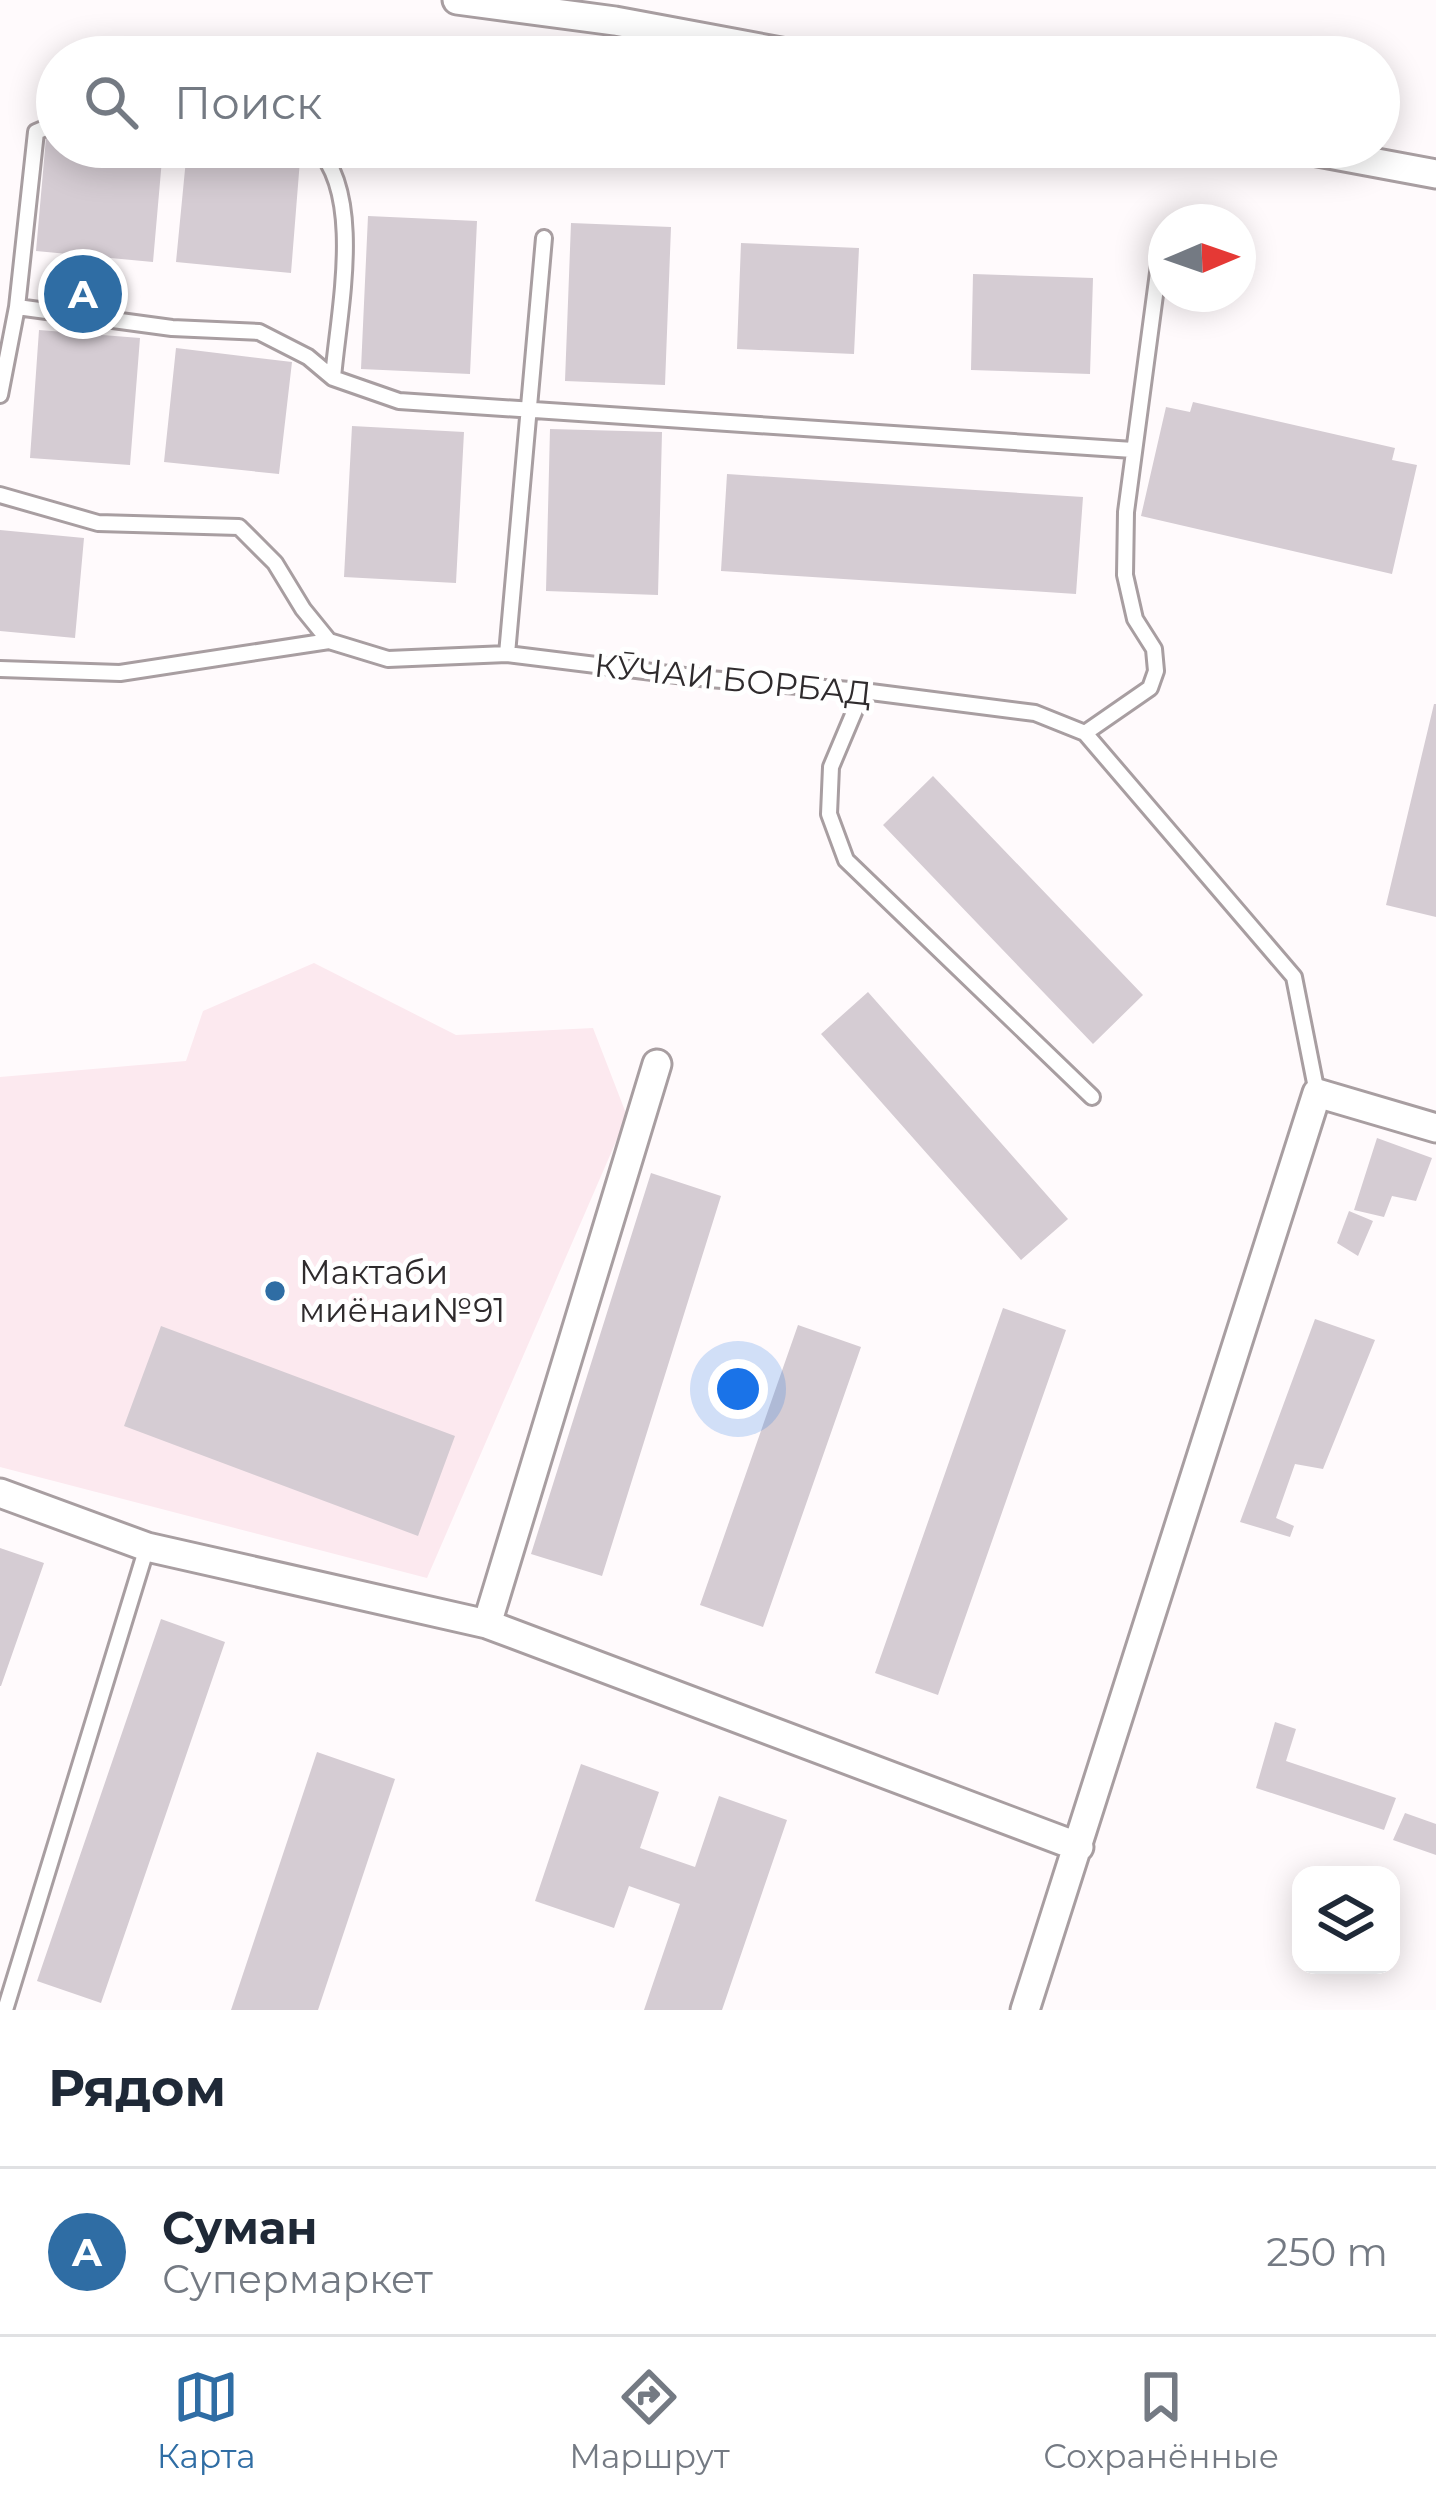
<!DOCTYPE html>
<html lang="ru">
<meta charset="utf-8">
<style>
body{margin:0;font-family:Montserrat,sans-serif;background:#f2f2f3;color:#1f2937}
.controls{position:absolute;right:36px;bottom:36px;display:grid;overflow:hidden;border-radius:24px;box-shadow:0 6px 30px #0003}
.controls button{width:108px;height:108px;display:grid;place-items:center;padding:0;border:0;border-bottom:3px solid #e0e1e3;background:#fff;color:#1f2937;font:60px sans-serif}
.compass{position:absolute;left:1148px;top:204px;width:108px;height:108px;border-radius:50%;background:#fff;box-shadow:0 6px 30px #0003;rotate:88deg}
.you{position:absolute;left:738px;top:1389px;width:42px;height:42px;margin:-30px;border:9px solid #fff;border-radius:50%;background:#1a73e8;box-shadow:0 0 0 18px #1a73e833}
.badge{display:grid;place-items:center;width:78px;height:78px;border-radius:50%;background:#2f6da4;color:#fff;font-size:39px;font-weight:700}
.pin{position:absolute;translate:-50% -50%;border:6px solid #fff;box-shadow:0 3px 12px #0006}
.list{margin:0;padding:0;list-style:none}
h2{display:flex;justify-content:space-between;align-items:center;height:156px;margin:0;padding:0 48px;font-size:51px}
h2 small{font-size:39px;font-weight:400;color:#747a83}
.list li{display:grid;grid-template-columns:78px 1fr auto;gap:36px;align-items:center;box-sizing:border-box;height:168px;padding:0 48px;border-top:3px solid #e0e1e3}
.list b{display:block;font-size:45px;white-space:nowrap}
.list p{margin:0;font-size:39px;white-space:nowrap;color:#747a83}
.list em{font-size:39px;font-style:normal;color:#747a83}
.icon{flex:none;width:66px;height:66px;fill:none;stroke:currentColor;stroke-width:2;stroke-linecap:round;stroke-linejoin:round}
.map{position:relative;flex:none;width:1436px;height:2010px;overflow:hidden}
.search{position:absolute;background:#fff;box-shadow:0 6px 30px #0003;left:36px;right:36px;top:36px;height:132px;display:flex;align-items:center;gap:30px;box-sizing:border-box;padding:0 42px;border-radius:66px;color:#747a83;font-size:45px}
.sheet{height:324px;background:#fff}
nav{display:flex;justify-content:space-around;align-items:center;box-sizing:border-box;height:168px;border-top:3px solid #e0e1e3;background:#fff;font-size:33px;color:#747a83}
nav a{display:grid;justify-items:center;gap:6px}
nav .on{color:#2f6da4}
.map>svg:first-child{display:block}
.built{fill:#fce9ef}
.building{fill:#d5ccd3}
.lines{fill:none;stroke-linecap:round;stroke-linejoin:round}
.lane-casing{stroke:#a89ea1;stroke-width:20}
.street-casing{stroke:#a89ea1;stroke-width:33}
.lane{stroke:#fff;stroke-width:14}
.street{stroke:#fff;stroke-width:27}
.poi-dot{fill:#2f6da4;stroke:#fff;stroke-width:4.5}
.labels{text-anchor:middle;stroke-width:10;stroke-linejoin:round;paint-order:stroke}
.street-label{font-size:33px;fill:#2f2b2d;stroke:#fff}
.poi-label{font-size:33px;fill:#2f2b2d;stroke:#fff;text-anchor:start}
</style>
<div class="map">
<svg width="1436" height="2010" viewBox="0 0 1436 2010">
<rect width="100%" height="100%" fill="#fffafc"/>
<path class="built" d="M314,963L456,1035L593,1028L627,1116L427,1578L0,1467V1077L186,1061L203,1011Z"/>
<path class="building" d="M46,138L57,139V147L163,148L153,262L36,251Z
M187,149L300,160L291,273L176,262Z
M368,216L477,221L470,374L361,369Z
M571,223L671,227L665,385L565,381Z
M741,243L859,248L854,354L737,349Z
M973,274L1093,278L1090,374L971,370Z
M39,330L140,338L130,465L30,458Z
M176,348L292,362L279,474L164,462Z
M1193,402L1395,448L1392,460L1417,465L1392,574L1141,516L1166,407L1190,412Z
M352,426L464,432L456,583L344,577Z
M550,429L662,432L658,595L546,591Z
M727,474L1083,497L1076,594L721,571Z
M0,530L84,538L75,638L0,631Z
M1434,704H1436V917L1386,905Z
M933,776L1143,995L1093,1044L883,825Z
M868,992L1068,1219L1021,1260L821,1034Z
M1377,1138L1432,1158L1416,1201L1392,1196L1384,1217L1354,1210Z
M651,1173L721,1196L602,1576L531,1554Z
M1349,1211L1373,1221L1358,1256L1337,1243Z
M1003,1308L1066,1330L938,1695L875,1673Z
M1315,1319L1375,1340L1323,1469L1295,1464L1276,1518L1294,1526L1290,1537L1240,1522Z
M798,1325L861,1347L763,1627L700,1605Z
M161,1326L455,1436L418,1536L124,1426Z
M0,1548L44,1563L1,1686H0Z
M161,1619L225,1642L101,2003L37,1981Z
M1275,1722L1296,1729L1286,1761L1396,1798L1384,1830L1256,1788Z
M317,1752L395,1779L318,2010H231Z
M581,1764L659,1792L640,1848L695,1867L719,1796L787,1820L722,2010H644L680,1904L629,1886L614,1928L535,1901Z
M1405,1813L1436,1824V1855L1393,1840Z"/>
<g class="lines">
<g class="lane-casing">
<path id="lane" d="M316,147C365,195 338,315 333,378
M17,307L172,328L259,332L308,357L333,378L399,401L1133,450
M0,395L17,307L36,132L57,123
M0,495L98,523L239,527L275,563L303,609L329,641L388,659L507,654L709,679L863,691L1035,713L1085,733L1294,977L1317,1093
M507,654L544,238
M0,669L120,673L329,641
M863,691L831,767L829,814L846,860L1092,1097
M1085,733L1150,688L1156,671L1154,649L1135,619L1125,575L1126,512L1159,265
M5,2010L147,1547"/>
</g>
<g class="street-casing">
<path id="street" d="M457,0L615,21L808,57
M1291,147L1436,174
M657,1064L487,1624L1079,1847
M0,1493L147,1547L487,1624
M1025,2010L1317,1093L1436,1128"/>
</g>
<use href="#lane" class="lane"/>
<use href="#street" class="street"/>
</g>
<circle class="poi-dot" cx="275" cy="1291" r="12"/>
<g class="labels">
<g class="street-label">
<text transform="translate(733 679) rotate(6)" y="12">КӮЧАИ БОРБАД</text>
</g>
<g class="poi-label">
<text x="299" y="1284">Мактаби<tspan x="299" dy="38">миёнаи№91</tspan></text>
</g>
</g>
</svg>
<div class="controls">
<button><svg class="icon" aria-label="layers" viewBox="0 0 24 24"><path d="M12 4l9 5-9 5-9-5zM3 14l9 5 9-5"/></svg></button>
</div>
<svg class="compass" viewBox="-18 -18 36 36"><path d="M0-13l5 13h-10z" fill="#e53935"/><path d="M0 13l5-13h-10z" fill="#747a83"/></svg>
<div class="you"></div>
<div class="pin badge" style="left:83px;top:294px">A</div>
<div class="search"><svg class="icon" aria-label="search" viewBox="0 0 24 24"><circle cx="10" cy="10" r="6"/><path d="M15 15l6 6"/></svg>Поиск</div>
</div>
<section class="sheet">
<h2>Рядом<small></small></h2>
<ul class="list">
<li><span class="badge">A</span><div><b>Суман</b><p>Супермаркет</p></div><em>250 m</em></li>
</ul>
</section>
<nav>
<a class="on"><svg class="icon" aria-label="map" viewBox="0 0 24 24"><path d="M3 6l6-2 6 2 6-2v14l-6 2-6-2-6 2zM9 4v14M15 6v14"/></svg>Карта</a>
<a><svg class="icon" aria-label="directions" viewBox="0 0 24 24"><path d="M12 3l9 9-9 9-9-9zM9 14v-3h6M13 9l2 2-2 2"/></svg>Маршрут</a>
<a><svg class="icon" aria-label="saved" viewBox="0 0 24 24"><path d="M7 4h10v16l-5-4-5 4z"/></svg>Сохранённые</a>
</nav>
